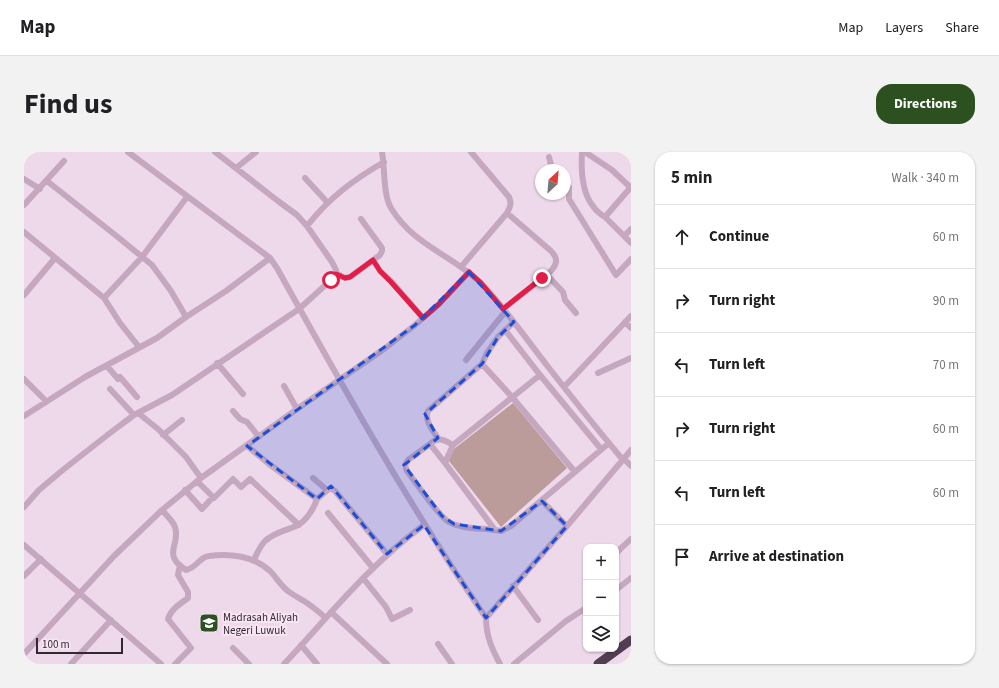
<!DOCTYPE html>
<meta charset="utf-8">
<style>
body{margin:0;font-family:"Source Sans 3",sans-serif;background:#f2f2f2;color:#202124}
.controls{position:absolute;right:12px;bottom:12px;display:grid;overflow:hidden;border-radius:8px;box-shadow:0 1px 3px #0004}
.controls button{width:36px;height:36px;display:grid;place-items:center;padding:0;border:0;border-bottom:1px solid #e0e0e0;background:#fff;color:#202124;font:20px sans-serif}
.compass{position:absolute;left:511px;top:12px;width:36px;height:36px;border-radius:50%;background:#fff;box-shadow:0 1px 3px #0004;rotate:26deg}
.scale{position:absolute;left:12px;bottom:10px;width:87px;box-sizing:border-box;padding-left:4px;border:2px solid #322732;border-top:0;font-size:11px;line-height:14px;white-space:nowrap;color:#322732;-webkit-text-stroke:3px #f7e5f3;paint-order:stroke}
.stop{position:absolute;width:12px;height:12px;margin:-9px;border:3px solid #e11d48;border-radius:50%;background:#fff}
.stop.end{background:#e11d48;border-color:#fff;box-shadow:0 1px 4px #0008}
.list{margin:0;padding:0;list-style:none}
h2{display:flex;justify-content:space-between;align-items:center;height:52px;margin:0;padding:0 16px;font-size:17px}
h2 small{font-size:13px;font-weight:400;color:#757577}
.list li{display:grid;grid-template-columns:26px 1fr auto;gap:12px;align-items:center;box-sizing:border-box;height:64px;padding:0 16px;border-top:1px solid #e0e0e0}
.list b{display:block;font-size:15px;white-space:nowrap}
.list em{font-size:13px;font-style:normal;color:#757577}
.icon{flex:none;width:22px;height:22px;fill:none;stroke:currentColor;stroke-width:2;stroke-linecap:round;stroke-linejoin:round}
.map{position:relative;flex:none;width:607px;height:512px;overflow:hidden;border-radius:16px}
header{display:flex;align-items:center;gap:24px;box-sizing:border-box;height:56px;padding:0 20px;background:#fff;border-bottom:1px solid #e0e0e0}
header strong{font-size:19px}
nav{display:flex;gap:22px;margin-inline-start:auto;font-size:14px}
.intro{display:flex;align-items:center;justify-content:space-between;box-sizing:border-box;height:96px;padding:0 24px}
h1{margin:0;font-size:28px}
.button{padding:10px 18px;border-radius:16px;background:#2c5020;color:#fff;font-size:14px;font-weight:700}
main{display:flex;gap:24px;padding:0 24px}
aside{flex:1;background:#fff;border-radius:16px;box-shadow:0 1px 3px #0004}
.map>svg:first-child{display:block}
.green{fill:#bc9c9b}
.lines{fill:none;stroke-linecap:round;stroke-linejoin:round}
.minor{stroke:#c5a7c0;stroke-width:6}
.highway{stroke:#523e52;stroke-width:9}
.route{stroke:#e11d48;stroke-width:5}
.marked{fill:#1d4ed8;fill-opacity:0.2;stroke:#1d4ed8;stroke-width:3;stroke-dasharray:8 5;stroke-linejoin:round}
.labels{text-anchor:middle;stroke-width:4;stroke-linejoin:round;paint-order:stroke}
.poi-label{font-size:11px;fill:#322732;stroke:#f7e5f3;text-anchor:start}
</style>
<header>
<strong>Map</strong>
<nav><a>Map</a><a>Layers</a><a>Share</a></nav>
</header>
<div class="intro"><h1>Find us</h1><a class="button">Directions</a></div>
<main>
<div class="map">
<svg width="607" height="512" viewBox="0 0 607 512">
<rect width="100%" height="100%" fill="#eed9ea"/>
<path class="green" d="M489,251L543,316L477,375L421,304Z"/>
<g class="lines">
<path class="minor" d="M104,0L246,106L253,116C319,235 385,354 462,466
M358,0C361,16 359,43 367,56C389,93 428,103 457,131C482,157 503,188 525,216C549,247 574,278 599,308
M558,0C557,17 558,41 569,54C572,59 576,62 581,65L607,35
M561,0L588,18L607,36
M525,5L527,13L532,18
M212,16L232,0
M281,26L303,50
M0,27L16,37
M541,28L545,35V47L592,123L607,107
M23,29L95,86L128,113L147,139L162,165
M0,53L40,9
M581,65L607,91
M283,74C305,46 329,28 360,10
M0,80L80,146L96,171L115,195
M600,84L607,77
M349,108L356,119L367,129L399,166
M437,115L483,61C486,55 488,52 485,45L447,0
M312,121L321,126L326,125L356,103L358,99V96L337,67
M523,123L539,140L541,148L552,161
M0,143L31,106
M80,146L118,105L163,45
M479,157L525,121C533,113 535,107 527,99L483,61
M601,170L607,176
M442,208L481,160
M193,211L219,242
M458,212L488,245L551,320L487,374L477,379L471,378L421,311L429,293L516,223L481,178
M83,214L94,227L96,225L113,245
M574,221L607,206
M516,223L577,297
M0,227L22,249
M260,234L273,257
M540,235L607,164
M86,237L110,263
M209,259L216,267L223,270L235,285
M114,261L134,277L162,305L177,326
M0,264L61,225L133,186L162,165L202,139L246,106
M139,283L158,268
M414,286C409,279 400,268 404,259L458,212L463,201L474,185L490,170
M406,292L384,308L381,313L383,319C392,330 414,364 425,370C437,377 457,376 471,378
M223,294L245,312L290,345L293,347L306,336L311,339L363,402
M600,307L607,314
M421,311L406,292C414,284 420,288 429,293
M551,320L585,291
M289,326L303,338
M173,329L190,346L209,327L217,335L226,327L275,373
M161,338L178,357L189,345
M518,349L543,374
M0,355L15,338L40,317L86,281L110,263L148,243L275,157L307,128L312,121V118L308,110L283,74L273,63L254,49L191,0
M138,358C142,363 149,369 151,375C157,393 137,402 162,418C174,415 175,405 185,404C206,401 230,404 246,419C252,425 257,434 264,439C269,443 275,446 280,449C288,454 295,460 302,466
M304,361L349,416
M0,393L137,512
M592,401L607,387
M230,408C233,401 236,394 241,389C251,380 261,379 272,374C282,370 290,356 293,347
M0,424L17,407
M339,426L362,455L368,467L386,458
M489,434L514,468
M592,438L607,426
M307,460L363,512
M414,492L428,512
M277,493L293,512
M209,496L225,512
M0,502L90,404L138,358L177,326L273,257L360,197L391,173L415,152L445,120
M47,512L87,468
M151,512L167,496L144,467C147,457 156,452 164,446V440L154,423L156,413
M260,512C305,464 346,412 400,373
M476,512C468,497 462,484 462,466L543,374L607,298
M490,512L542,469L562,456"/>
<path class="highway" d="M574,512L607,488"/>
</g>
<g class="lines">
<path class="route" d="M307,128L312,122L321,126L326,125L349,108L356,119L367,130L399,166L415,152L445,120L457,131L479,157L518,126"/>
</g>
<path class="marked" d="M445,120L490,170L474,185L458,212L401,262L414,286L380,313L418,364L430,372L477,379L518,349L543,374L462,466L400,373L363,402L307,334L293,347L290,345L223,294L391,173Z"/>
<defs>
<g id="school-square" transform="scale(1)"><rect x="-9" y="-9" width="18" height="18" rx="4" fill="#2c5020" stroke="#f7e5f3"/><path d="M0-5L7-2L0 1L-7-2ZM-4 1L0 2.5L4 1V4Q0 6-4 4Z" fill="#fff"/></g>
</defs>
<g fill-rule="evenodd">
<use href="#school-square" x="185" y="471"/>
</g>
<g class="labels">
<g class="poi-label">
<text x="199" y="469">Madrasah Aliyah<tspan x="199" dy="13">Negeri Luwuk</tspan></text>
</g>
</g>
</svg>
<div class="controls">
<button>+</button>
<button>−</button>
<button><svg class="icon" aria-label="layers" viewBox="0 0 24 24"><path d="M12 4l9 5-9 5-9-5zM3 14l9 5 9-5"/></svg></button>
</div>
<svg class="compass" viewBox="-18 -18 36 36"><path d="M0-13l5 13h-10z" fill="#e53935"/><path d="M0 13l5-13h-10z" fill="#757577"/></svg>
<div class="scale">100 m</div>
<div class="stop" style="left:307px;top:128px"></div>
<div class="stop end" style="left:518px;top:126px"></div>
</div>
<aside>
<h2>5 min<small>Walk · 340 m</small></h2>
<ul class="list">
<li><svg class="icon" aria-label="ahead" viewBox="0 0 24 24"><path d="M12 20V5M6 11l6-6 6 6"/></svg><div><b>Continue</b></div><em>60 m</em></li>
<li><svg class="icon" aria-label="right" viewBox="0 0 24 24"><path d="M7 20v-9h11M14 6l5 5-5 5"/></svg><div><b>Turn right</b></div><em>90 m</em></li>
<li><svg class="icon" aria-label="left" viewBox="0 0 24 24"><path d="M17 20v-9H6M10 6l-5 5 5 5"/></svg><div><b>Turn left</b></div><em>70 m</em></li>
<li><svg class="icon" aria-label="right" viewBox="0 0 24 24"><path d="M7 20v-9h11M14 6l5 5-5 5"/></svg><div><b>Turn right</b></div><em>60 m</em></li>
<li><svg class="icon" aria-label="left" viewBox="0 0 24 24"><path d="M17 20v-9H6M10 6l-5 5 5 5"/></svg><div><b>Turn left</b></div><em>60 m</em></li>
<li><svg class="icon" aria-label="arrive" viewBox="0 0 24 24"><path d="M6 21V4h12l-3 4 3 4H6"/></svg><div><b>Arrive at destination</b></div></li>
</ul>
</aside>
</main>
